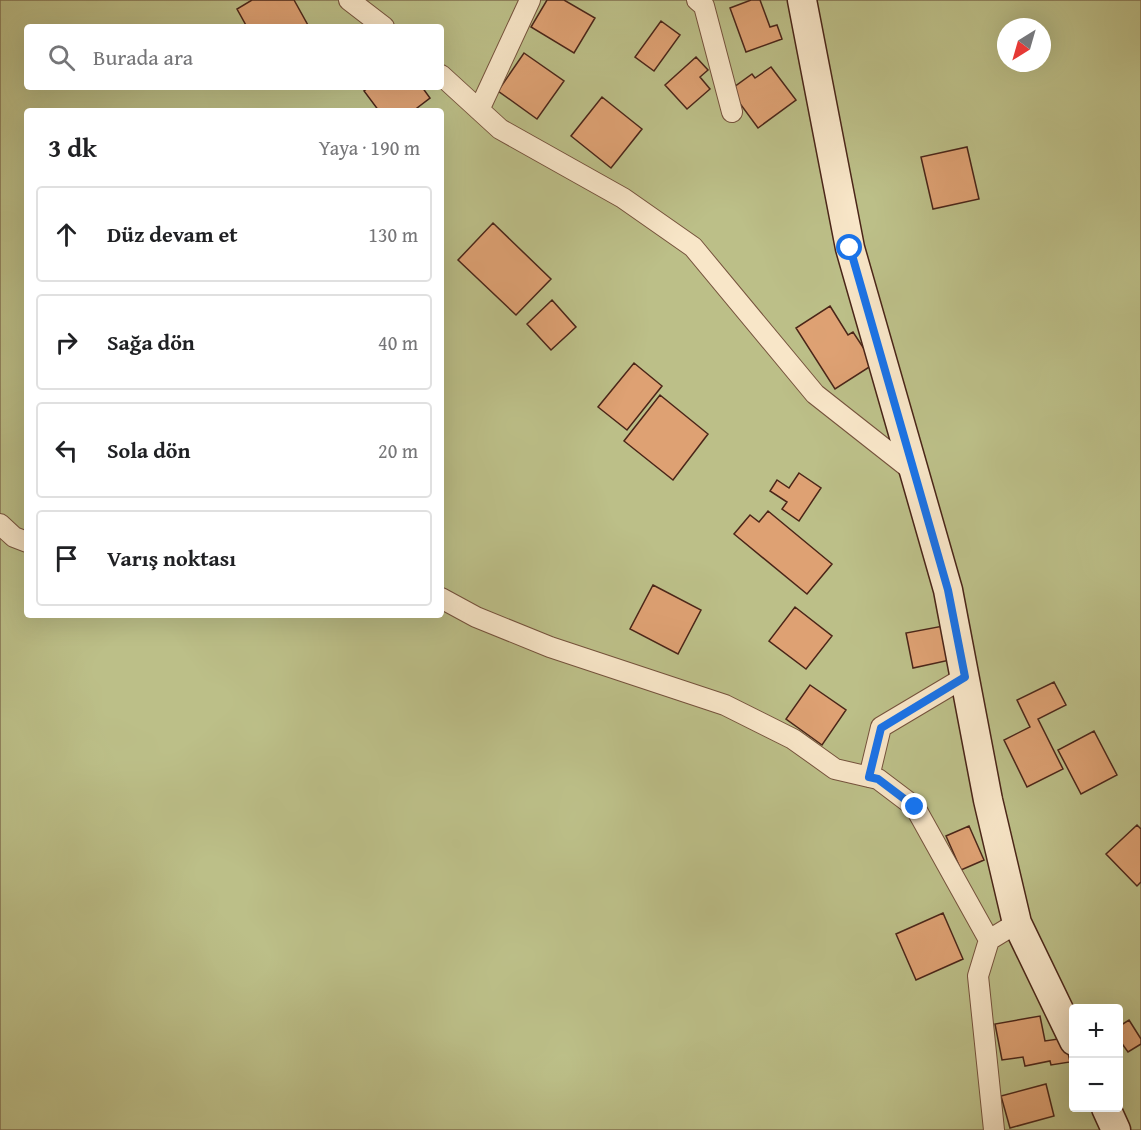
<!DOCTYPE html>
<html lang="tr">
<meta charset="utf-8">
<style>
body{margin:0;font-family:"Gentium Book Plus",serif;background:#f6f6f6;color:#202124}
.controls{position:absolute;right:18px;bottom:18px;display:grid;overflow:hidden;border-radius:6px;box-shadow:0 6px 24px #0002}
.controls button{width:54px;height:54px;display:grid;place-items:center;padding:0;border:0;border-bottom:2px solid #e0e0e0;background:#fff;color:#202124;font:30px sans-serif}
.compass{position:absolute;left:997px;top:18px;width:54px;height:54px;border-radius:50%;background:#fff;box-shadow:0 6px 24px #0002;rotate:217deg}
.stop{position:absolute;width:18px;height:18px;margin:-14px;border:4px solid #1a73e8;border-radius:50%;background:#fff}
.stop.end{background:#1a73e8;border-color:#fff;box-shadow:0 2px 6px #0008}
.list{margin:0;padding:0;list-style:none}
h2{display:flex;justify-content:space-between;align-items:center;height:78px;margin:0;padding:0 24px;font-size:26px}
h2 small{font-size:20px;font-weight:400;color:#757577}
.list li{display:grid;grid-template-columns:39px 1fr auto;gap:18px;align-items:center;box-sizing:border-box;height:96px;margin:0 12px 12px;padding:0 12px;border:2px solid #e0e0e0;border-radius:6px}
.list b{display:block;font-size:22px;white-space:nowrap}
.list em{font-size:20px;font-style:normal;color:#757577}
.icon{flex:none;width:33px;height:33px;fill:none;stroke:currentColor;stroke-width:2;stroke-linecap:round;stroke-linejoin:round}
.map{position:relative;flex:none;width:1141px;height:1130px;overflow:hidden}
.search{position:absolute;background:#fff;box-shadow:0 6px 24px #0002;left:24px;top:24px;width:420px;height:66px;display:flex;align-items:center;gap:15px;box-sizing:border-box;padding:0 21px;border-radius:6px;color:#757577;font-size:22px}
.panel{position:absolute;background:#fff;box-shadow:0 6px 24px #0002;left:24px;top:108px;width:420px;height:510px;border-radius:6px}
.map>svg:first-child{display:block}
.green{fill:#bcbf88;stroke:#837250;stroke-width:1.5;fill-rule:evenodd}
.building{fill:#dea173;stroke:#4a2518;stroke-width:1.5}
.lines{fill:none;stroke-linecap:round;stroke-linejoin:round}
.street-casing{stroke:#75523c;stroke-width:22}
.secondary-casing{stroke:#4a2518;stroke-width:31}
.street{stroke:#f8e6c8;stroke-width:20}
.secondary{stroke:#f8e6c8;stroke-width:28}
.route{stroke:#1a73e8;stroke-width:8}
</style>
<div class="map">
<svg width="1141" height="1130" viewBox="0 0 1141 1130">
<rect width="100%" height="100%" fill="#f5d9aa"/>
<filter id="stains"><feTurbulence type="fractalNoise" baseFrequency=".00333" numOctaves="4"/><feColorMatrix values="0 0 0 0 .2 0 0 0 0 .09 0 0 0 0 .02 0 0 0 .5 -.17"/></filter>
<radialGradient id="worn" r=".72"><stop offset=".6" stop-color="#630" stop-opacity="0"/><stop offset="1" stop-color="#630" stop-opacity=".3"/></radialGradient>
<path class="green" d="M0,0H1141V1130H0ZM27,27H441V87H27ZM1006,27H1042V63H1006ZM27,111H441V615H27ZM1074,1008H1118V1108H1074Z"/>
<path class="building" d="M252,0H294L309,27H247L237,9Z
M547,0H564L595,18L574,53L531,27Z
M751,0H760L770,27L777,25L782,39L746,52L730,8Z
M661,21L680,35L654,71L635,57Z
M524,53L564,81L537,119L498,91Z
M696,57L708,70L700,77L710,89L687,109L665,85Z
M771,67L796,100L758,128L730,90L752,74L755,78Z
M369,87H422L430,98L413,111H379L364,91Z
M602,97L642,129L611,168L571,136Z
M967,147L979,199L933,209L921,157Z
M493,223L551,279L516,315L458,260Z
M552,300L576,327L551,350L527,324Z
M830,306L848,335L853,332L874,364L835,389L796,328Z
M634,363L662,386L627,430L598,407Z
M660,395L708,434L673,480L624,441Z
M799,473L821,488L799,521L782,509L787,502L770,491L777,480L789,488Z
M768,511L832,564L807,594L734,534L750,515L759,522Z
M653,585L701,610L678,654L630,629Z
M795,607L832,636L806,669L769,641Z
M943,626L950,660L913,668L906,633Z
M1054,682L1066,705L1038,719L1063,769L1027,787L1004,740L1030,727L1017,700Z
M810,685L846,710L822,745L786,719Z
M1094,731L1117,775L1081,794L1058,750Z
M1137,825L1141,829V882L1137,886L1106,854Z
M969,826L984,860L961,870L946,836Z
M943,913L963,959L916,980L896,934Z
M1040,1016L1045,1041L1065,1038L1070,1062L1051,1065L1050,1061L1025,1066L1023,1057L1002,1060L995,1024Z
M1129,1020L1141,1039V1044L1128,1052L1118,1038V1027Z
M1046,1084L1054,1116L1010,1128L1001,1096Z"/>
<g class="lines">
<g class="street-casing">
<path id="street" d="M349,0L384,27
M697,0L704,6L732,112
M441,75L500,129L623,198L693,247L815,394L914,472
M479,110L530,0
M0,524L14,537L27,542
M441,598L476,617L550,647L725,705L793,739L835,769L878,779L915,807L989,940
M869,777L881,727L965,677
M994,1130L978,976L989,940L1017,923"/>
</g>
<g class="secondary-casing">
<path id="secondary" d="M802,0L850,248L948,590L988,800L1017,923L1074,1041
M1106,1108L1116,1130"/>
</g>
<use href="#street" class="street"/>
<use href="#secondary" class="secondary"/>
</g>
<g class="lines">
<path class="route" d="M850,248L948,590L965,677L881,728L869,777L878,779L915,807"/>
</g>
<rect width="100%" height="100%" filter="url(#stains)"/>
<rect width="100%" height="100%" fill="url(#worn)"/>
</svg>
<div class="controls">
<button>+</button>
<button>−</button>
</div>
<svg class="compass" viewBox="-18 -18 36 36"><path d="M0-13l5 13h-10z" fill="#e53935"/><path d="M0 13l5-13h-10z" fill="#757577"/></svg>
<div class="stop" style="left:850px;top:248px"></div>
<div class="stop end" style="left:915px;top:807px"></div>
<div class="search"><svg class="icon" aria-label="search" viewBox="0 0 24 24"><circle cx="10" cy="10" r="6"/><path d="M15 15l6 6"/></svg>Burada ara</div>
<section class="panel">
<h2>3 dk<small>Yaya · 190 m</small></h2>
<ul class="list">
<li><svg class="icon" aria-label="ahead" viewBox="0 0 24 24"><path d="M12 20V5M6 11l6-6 6 6"/></svg><div><b>Düz devam et</b></div><em>130 m</em></li>
<li><svg class="icon" aria-label="right" viewBox="0 0 24 24"><path d="M7 20v-9h11M14 6l5 5-5 5"/></svg><div><b>Sağa dön</b></div><em>40 m</em></li>
<li><svg class="icon" aria-label="left" viewBox="0 0 24 24"><path d="M17 20v-9H6M10 6l-5 5 5 5"/></svg><div><b>Sola dön</b></div><em>20 m</em></li>
<li><svg class="icon" aria-label="arrive" viewBox="0 0 24 24"><path d="M6 21V4h12l-3 4 3 4H6"/></svg><div><b>Varış noktası</b></div></li>
</ul>
</section>
</div>
